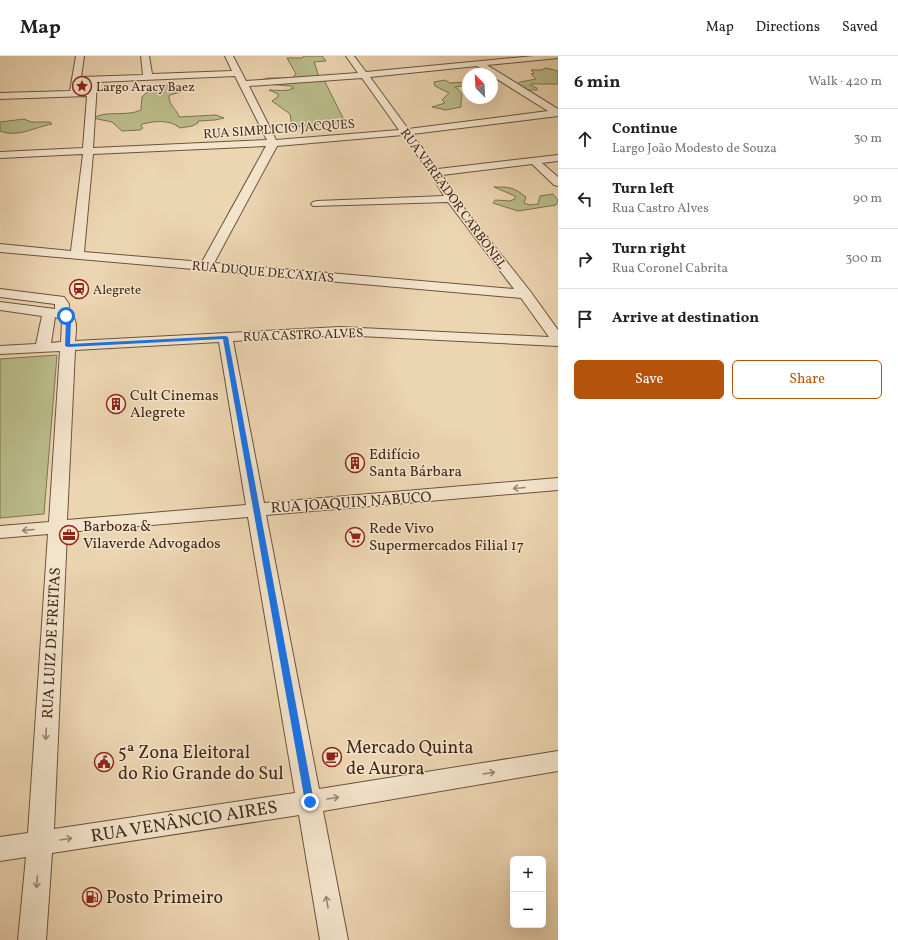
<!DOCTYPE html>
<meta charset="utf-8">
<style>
body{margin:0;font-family:Vollkorn,serif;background:#f6f6f6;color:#202124}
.controls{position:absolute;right:12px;bottom:12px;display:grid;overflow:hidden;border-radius:6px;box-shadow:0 4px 16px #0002}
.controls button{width:36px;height:36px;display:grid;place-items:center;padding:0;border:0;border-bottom:1px solid #e0e0e0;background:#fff;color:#202124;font:20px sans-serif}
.compass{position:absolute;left:462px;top:12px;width:36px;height:36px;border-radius:50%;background:#fff;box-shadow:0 4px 16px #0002;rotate:336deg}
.stop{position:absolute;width:12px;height:12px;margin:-9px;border:3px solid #1a73e8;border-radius:50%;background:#fff}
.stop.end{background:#1a73e8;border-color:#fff;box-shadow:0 1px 4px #0008}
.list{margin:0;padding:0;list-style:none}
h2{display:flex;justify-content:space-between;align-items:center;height:52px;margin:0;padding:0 16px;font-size:17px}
h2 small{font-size:13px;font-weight:400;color:#757577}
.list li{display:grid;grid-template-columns:26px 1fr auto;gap:12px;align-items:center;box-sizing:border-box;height:60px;padding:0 16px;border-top:1px solid #e0e0e0}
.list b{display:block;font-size:15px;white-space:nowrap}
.list p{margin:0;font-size:13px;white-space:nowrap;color:#757577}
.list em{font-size:13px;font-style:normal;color:#757577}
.actions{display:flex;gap:8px;padding:12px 16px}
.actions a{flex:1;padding:9px 0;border:1px solid #b45309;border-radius:6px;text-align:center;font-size:14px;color:#b45309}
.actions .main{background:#b45309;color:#fff}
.icon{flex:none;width:22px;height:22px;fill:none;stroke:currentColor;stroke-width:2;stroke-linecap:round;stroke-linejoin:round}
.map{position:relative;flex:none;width:558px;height:884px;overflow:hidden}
header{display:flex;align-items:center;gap:24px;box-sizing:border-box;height:56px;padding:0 20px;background:#fff;border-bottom:1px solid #e0e0e0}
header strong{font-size:19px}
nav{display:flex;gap:22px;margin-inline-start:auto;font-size:14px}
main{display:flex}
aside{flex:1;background:#fff}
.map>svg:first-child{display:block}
.green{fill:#babd8a;stroke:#7e7251}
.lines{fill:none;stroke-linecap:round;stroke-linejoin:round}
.minor-casing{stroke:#6c533e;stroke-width:2}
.minor{fill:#f3e4cc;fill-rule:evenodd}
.oneway{stroke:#9a8672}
.route{fill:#1a73e8}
.labels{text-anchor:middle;stroke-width:3;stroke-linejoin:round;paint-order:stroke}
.far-poi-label{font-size:13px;fill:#422818;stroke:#f3e4cc;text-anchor:start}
.far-street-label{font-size:13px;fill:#422818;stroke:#f3e4cc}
.poi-label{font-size:15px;fill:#422818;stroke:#f3e4cc;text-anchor:start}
.street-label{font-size:15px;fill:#422818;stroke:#f3e4cc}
.near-poi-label{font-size:18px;fill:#422818;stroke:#f3e4cc;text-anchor:start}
.near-street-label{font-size:18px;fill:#422818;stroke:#f3e4cc}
</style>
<header>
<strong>Map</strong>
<nav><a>Map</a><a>Directions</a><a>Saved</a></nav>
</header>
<main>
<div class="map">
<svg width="558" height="884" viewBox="0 0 558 884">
<rect width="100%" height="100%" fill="#ecd5b1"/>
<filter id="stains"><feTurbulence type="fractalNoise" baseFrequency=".005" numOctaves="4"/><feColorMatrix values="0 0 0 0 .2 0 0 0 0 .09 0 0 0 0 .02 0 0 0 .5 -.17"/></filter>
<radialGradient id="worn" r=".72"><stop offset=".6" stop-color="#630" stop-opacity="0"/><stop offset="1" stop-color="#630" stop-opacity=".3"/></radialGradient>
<path class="green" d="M304,0H322L326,5L314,6L320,24H324L345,66L292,71L290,58L272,45L278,41V38L269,34C278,34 286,36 294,32L290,30L267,28L257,25L268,22H292L296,18L287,2H302Z
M546,12L558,15V28H531L530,29L537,32V34C529,34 522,34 516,29L520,26L536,23L531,18L534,17L531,14H541Z
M445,24L450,27L468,26V29L455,31C466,38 460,41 461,51L446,54L432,51L445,47L442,44L449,37L435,30L434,26Z
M159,28C164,28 184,32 188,34L170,39L169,40C169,50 177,53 179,61L216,59L224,62L215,64L198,65V67L192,70L180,72C169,63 155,65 142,68L141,70L143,72L140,74L122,75L112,66L93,62C107,54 126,61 141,54L142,41L146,37L152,36L156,29Z
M24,63L31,66H50L52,68C35,71 18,82 0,75V66Z
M494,131C510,131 513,131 526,141L524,147L530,149L538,148L540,140L553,138L558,144L556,149L518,155L493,147L495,144L510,145L515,143V140Z
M57,299L44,458L0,462V303Z"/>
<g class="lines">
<g class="minor-casing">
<path id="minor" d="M76,0H84L81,21L143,19L141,0H149L152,18L232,15L225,0H233L246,25L358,17L346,0H354L366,16L534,0H558V2L487,9L558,53V60L412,78L438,113L558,99V105L542,107L558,121V130L554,129L532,108L442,119L456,142L530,235L558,274V290L340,279L233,285L264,447L558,422V434L266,459L319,733L558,695V715L323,755L348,884H320L299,759L52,797L46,884H18L26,801L0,805V781L28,777L48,478L0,482V470L49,466L60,295L0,298V290L36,288L42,260L0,254V246L55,253V248L0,241V233L64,241L69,248L68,256C79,262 76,275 75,285L340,271L549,281L521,242L0,196V188L71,195L83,98L0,102V96L83,92L87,40L0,43V37L70,35ZM477,10L489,18H492V20L548,55L408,73L370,21ZM235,20L267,84L93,92L97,26ZM362,22L399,74L276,84L249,30ZM80,26H89L88,34L79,35ZM403,79L430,117L444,140L317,145L313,146L311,148L313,150L448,146L514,233L214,207L277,90ZM266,90L202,206L84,196L93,98ZM55,261L61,263L62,265L61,286L51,287ZM219,286L246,449L67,464L75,294ZM248,461L295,737L54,773L67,476Z"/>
</g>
<use href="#minor" class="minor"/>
</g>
<defs><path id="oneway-shaft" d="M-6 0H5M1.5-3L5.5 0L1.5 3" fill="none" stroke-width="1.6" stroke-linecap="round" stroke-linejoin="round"/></defs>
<g class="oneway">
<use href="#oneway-shaft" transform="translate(519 432) rotate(175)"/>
<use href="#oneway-shaft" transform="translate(28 474) rotate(175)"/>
<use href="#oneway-shaft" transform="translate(46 678) rotate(93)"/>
<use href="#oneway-shaft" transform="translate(489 717) rotate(-9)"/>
<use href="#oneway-shaft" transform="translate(333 742) rotate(-9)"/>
<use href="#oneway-shaft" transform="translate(66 783) rotate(-9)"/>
<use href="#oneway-shaft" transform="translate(37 826) rotate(94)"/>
<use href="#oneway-shaft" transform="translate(327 846) rotate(-100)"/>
</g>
<path class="route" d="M66,259L71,265L70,288L225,280L228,281L314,746L313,749H307L305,746L223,283L68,291L65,290L66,265L64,260Z"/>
<defs>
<g id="sight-ring" transform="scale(1)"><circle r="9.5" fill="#f3e4cc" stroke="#8f2418" stroke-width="1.5"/><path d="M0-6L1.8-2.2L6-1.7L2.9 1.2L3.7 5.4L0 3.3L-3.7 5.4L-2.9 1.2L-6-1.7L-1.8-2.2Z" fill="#8f2418"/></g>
<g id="station-ring" transform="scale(1)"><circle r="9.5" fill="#f3e4cc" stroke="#8f2418" stroke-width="1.5"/><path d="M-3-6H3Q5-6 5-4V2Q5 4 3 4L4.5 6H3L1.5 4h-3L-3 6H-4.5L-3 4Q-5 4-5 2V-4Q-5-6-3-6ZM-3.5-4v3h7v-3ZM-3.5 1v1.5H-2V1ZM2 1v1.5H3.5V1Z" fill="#8f2418"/></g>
<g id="building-ring" transform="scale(1)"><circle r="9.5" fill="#f3e4cc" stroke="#8f2418" stroke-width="1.5"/><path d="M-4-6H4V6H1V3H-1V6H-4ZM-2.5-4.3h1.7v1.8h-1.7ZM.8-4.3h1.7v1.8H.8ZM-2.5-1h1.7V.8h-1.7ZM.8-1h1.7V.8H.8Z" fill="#8f2418"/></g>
<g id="office-ring" transform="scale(1)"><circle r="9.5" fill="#f3e4cc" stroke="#8f2418" stroke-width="1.5"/><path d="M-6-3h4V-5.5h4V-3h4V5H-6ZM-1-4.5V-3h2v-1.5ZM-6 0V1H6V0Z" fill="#8f2418"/></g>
<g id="supermarket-ring" transform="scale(1)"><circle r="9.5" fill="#f3e4cc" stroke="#8f2418" stroke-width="1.5"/><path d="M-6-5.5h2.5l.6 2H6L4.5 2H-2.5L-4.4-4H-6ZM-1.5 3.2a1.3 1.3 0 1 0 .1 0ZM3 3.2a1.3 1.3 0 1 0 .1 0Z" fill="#8f2418"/></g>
<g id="cafe-ring" transform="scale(1)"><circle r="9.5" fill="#f3e4cc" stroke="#8f2418" stroke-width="1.5"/><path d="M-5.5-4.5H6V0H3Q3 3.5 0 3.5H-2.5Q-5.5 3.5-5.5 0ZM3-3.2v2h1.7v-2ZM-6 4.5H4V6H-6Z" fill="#8f2418"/></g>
<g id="civic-ring" transform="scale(1)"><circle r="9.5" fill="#f3e4cc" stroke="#8f2418" stroke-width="1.5"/><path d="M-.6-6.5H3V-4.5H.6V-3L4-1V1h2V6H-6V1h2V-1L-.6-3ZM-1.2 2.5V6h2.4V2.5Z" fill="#8f2418"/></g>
<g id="fuel-ring" transform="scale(1)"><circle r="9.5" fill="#f3e4cc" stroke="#8f2418" stroke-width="1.5"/><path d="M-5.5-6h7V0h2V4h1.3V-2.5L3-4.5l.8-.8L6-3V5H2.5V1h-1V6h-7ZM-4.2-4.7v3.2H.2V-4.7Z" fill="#8f2418"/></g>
</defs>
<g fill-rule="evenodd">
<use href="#sight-ring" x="82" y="30"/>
<use href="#station-ring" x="79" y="233"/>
<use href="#building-ring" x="116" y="348"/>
<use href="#building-ring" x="355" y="407"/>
<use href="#office-ring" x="69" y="479"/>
<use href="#supermarket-ring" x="355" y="481"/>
<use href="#cafe-ring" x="332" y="701"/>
<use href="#civic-ring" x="104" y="706"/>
<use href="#fuel-ring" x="92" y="841"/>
</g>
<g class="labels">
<g class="far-poi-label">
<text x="96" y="35">Largo Aracy Baez</text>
<text x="93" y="238">Alegrete</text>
</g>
<g class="far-street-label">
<text transform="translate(279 72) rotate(-4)" y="5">RUA SIMPLICIO JACQUES</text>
<text transform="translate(454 142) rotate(54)" y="5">RUA VEREADOR CARBONEL</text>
<text transform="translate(263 215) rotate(5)" y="5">RUA DUQUE DE CAXIAS</text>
<text transform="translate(303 278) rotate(-2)" y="5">RUA CASTRO ALVES</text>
</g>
<g class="poi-label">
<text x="130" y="344">Cult Cinemas<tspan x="130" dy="17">Alegrete</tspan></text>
<text x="369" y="403">Edifício<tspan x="369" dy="17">Santa Bárbara</tspan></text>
<text x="83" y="475">Barboza &amp;<tspan x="83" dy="17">Vilaverde Advogados</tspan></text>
<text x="369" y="477">Rede Vivo<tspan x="369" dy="17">Supermercados Filial 17</tspan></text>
</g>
<g class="street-label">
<text transform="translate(351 446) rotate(-4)" y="5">RUA JOAQUIN NABUCO</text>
<text transform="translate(51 587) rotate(-87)" y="5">RUA LUIZ DE FREITAS</text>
</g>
<g class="near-poi-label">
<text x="346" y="697">Mercado Quinta<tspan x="346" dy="21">de Aurora</tspan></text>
<text x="118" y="702">5ª Zona Eleitoral<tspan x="118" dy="21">do Rio Grande do Sul</tspan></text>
<text x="106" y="847">Posto Primeiro</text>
</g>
<g class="near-street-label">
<text transform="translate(184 765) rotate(-9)" y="6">RUA VENÂNCIO AIRES</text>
</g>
</g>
<rect width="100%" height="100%" filter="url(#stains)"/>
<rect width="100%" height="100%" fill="url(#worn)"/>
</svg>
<div class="controls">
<button>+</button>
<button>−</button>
</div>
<svg class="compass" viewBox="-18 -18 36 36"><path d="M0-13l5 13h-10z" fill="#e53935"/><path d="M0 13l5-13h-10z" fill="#757577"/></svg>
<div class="stop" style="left:66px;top:260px"></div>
<div class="stop end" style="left:310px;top:746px"></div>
</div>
<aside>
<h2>6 min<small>Walk · 420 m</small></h2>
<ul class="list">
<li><svg class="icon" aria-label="ahead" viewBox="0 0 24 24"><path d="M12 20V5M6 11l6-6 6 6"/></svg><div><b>Continue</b><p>Largo João Modesto de Souza</p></div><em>30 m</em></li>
<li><svg class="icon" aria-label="left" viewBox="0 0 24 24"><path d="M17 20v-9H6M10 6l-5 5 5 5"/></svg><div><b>Turn left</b><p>Rua Castro Alves</p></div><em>90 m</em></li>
<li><svg class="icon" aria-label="right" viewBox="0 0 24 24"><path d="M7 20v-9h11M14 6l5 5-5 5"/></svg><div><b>Turn right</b><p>Rua Coronel Cabrita</p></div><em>300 m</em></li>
<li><svg class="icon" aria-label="arrive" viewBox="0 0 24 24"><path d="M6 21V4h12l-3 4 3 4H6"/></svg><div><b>Arrive at destination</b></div></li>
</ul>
<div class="actions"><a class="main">Save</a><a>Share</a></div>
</aside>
</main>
